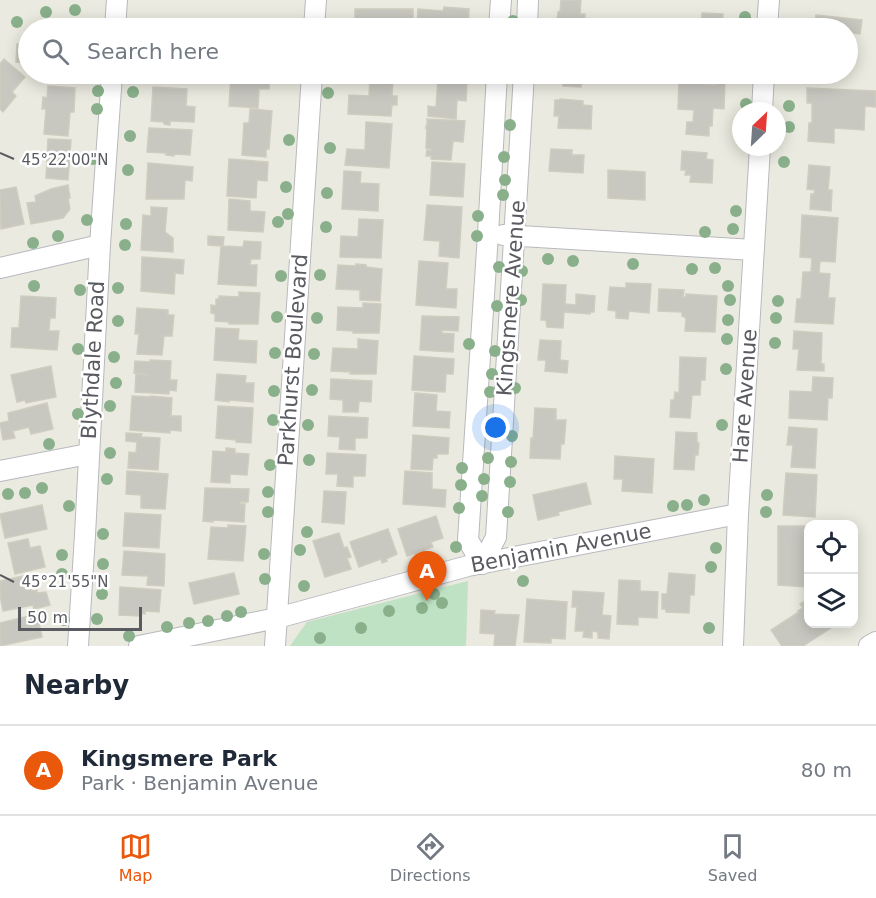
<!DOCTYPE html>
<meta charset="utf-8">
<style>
body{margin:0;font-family:"DejaVu Sans",sans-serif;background:#f2f2f3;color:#1f2937}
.controls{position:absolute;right:18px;bottom:18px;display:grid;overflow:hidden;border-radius:12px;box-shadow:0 3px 15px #0003}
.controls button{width:54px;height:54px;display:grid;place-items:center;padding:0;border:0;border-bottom:2px solid #e0e1e3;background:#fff;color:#1f2937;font:30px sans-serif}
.compass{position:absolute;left:732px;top:102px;width:54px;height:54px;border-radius:50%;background:#fff;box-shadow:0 3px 15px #0003;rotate:25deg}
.scale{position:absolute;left:18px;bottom:15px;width:124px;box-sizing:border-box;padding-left:6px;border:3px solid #595b61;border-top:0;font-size:16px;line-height:21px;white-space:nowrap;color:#595b61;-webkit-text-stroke:4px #fff;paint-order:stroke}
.you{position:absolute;left:496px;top:428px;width:21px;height:21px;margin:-15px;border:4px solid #fff;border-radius:50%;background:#1a73e8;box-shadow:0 0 0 9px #1a73e833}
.badge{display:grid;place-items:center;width:39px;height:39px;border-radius:50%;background:#ea580c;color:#fff;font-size:20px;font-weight:700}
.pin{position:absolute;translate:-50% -50px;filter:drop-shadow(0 2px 3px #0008)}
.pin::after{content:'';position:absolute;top:32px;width:21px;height:18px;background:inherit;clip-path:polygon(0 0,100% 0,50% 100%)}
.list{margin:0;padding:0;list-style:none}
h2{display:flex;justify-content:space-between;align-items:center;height:78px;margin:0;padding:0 24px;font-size:26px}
h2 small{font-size:20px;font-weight:400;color:#747a83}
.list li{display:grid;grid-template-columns:39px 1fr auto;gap:18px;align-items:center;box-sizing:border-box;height:90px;padding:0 24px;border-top:2px solid #e0e1e3}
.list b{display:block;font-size:22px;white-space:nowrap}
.list p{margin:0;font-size:20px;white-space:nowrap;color:#747a83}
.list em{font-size:20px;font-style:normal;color:#747a83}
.icon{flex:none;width:33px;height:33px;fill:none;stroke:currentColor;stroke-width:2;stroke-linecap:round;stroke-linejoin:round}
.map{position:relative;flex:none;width:876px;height:646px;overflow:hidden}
.search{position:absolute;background:#fff;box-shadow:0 3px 15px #0003;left:18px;right:18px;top:18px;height:66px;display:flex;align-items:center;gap:15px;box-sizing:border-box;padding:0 21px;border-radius:33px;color:#747a83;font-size:22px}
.sheet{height:168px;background:#fff}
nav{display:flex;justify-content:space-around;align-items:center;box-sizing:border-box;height:84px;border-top:2px solid #e0e1e3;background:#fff;font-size:16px;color:#747a83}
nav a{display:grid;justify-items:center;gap:3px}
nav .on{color:#ea580c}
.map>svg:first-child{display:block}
.green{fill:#bee2c3}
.building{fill:#c8c7c0;stroke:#cfcdbf;stroke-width:1.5}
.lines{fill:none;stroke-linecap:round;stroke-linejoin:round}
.minor-casing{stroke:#b8b9bf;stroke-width:22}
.minor{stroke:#fff;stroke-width:20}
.tree{fill:#89b08b}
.ticks{fill:none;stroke:#595b61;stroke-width:2}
.labels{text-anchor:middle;stroke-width:5;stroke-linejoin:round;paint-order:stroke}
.street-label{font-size:21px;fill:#595b61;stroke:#fff}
.ticks-label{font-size:15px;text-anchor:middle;fill:#595b61;stroke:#fff;stroke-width:5;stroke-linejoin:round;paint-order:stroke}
</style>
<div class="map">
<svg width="876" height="646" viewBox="0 0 876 646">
<rect width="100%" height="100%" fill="#ebeae0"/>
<path class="green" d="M468,581L466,646H290L307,622Z"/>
<path class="building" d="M561,0H581L580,14H585L584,28H561V22H557L558,12H560Z
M444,7L469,9L468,28H417L418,9L443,11Z
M355,9H413V28H348V20H355Z
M702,13L723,14L722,28H701Z
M816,15L862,20L860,34L853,33V38L849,37L848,49L855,57L848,63V28H815Z
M157,19L198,21V28H156Z
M222,20L245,22V28H222Z
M27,35H28V63L16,62L17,44H27Z
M4,59L25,77L12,92L16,96L3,112L0,109V64Z
M153,74H190V81L153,80Z
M231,74H270L269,89H259L258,108L229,106Z
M563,74H588V79H582L581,87L563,86Z
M370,78L393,79L392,96H397V105H392L391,116L348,114L349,95L369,96Z
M438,79L467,81L466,101L457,100L456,119L428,116V106L436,107Z
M716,80L725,81L724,109L713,108L712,126H709V136L686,134L687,122H693L694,110L678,109L679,81L701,82V84L713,85H716Z
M48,86L75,88L74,112H70L68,136L44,134L46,109H42L43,97L47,98Z
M153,87L187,89L186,106L195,107L194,122L170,121V125L164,124V122L151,121Z
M807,88L876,91V107L865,106L864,130L834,128V143L808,141L809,123H812V103H807Z
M560,99L583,101V105L592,106L591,129L558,128L559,116H554L555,100H560Z
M250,109L272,111L269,149H266V157L242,155L244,123H249Z
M427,119L465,121L463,142L453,141L451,160L431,159V156H426L427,150L431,151V149L426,148L427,129H426V126H427Z
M366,122L392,124L389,168L345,165L347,149L365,150Z
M149,128L192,130L190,155L174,154V156L166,155V153L147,152Z
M48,139L71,140L68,180L46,178Z
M551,149L572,150V155H584L583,173L549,171Z
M682,151L707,153L706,159L713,160L712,183L690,182L691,175H685L686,170H681Z
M229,159L268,162L267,181L257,180L256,198L227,196Z
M432,162L465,164L463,197L430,195Z
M148,163L193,167L192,181L185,180L184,199H146Z
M809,165L830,167L828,190H832L831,211L810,209L811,194H814L815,190L807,189Z
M608,170L645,172V200L608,198Z
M344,171L361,172L360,183L379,184L378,211L342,209Z
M68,185L70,198H68L70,209L63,218L31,224L27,203L36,202L35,196L51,189Z
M16,187L24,224L1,229L0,190Z
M229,199L250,201V211L265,212L263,232L228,230Z
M427,205L462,207L459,258L439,256L440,241L424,240Z
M151,207L167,208L165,232L173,238V252L141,250L143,215L151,216Z
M802,215L838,218L835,262L820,261L819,273L830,274L828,298H835L833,324L795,322L797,299H801L803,272H811L812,258L800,257Z
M359,219L383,220L381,258L340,257L341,236L358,237Z
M208,236L224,237L223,246L243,247L244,241L261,242L260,259H251L250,265H257L256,286L218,284L221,246L208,245Z
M142,257L184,260L183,274L174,273L175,275L174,294L141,291Z
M419,261L448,263L446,289H457L456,308L416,305Z
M356,264L366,265V267L382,269L380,301L360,300V290L336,289L338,265L356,266Z
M626,283L651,284L649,313L629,311L628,319L616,318V311L608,310L610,287L626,288Z
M543,284L566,285L565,304L576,305V294L595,296L594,312H590V314L564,312L563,328L547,327L546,320H541Z
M659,289L684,290L683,297H686V294L717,296L715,332L685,331L686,318L682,316V312L658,311Z
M239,292L260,293L258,324H229V322L215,321V314L211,313V305L216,306V299H219V296L239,297Z
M21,296L56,298L55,318H50L49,331H59L57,350L11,347L12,328H19Z
M363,303L381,304L379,333H353V331L337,330L338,307L363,308Z
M137,308L168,310V315H174L172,336H164L162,355L137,354L139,334H135Z
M422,316L459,317L458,331L442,330V333L454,334L453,352L420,350Z
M216,328L239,329L238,340L257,341L256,363L214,360Z
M794,331L822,333L821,364H824V371L797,370L799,349H793Z
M358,339L378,341L376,374H350L351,372L331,371L333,348L358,349Z
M540,340L561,341L560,360L568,361L567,373L545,371L546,360H538Z
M414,356L454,359L453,374H446L445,392L412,390Z
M680,357L706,358L705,380H701L700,395H692L690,418L670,417L671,400H674L675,392L679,393Z
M150,360L171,361L170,380H177L176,391L169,390V394L135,392L136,374L149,375L134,373L135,361L150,362Z
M51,366L56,397L26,403L25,400L17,402L11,375Z
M217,374L246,376L245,383H254L253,402L229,400V402L215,400Z
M813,377L833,378L832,398H828L827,420L789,418L790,391L812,392Z
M331,379L372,381L371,402L359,401L358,412H343V400L330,399Z
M415,393L437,395L436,411L450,412L449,428L413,426Z
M132,396L151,397V396L172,398L171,416H181V431L170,430V433L130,430Z
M47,403L53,429L31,434L29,427L13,431L15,438L3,440L0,423L9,421L8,413Z
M218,406L253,408L251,443L236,442V440L216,438Z
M535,408L556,409V420H566L564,444H561L560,459L530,458L531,438L533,439Z
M329,416L368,418L367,438H355V450L339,449L340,437L328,436Z
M789,427L817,429L815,468L791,467L793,445H787Z
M676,432L697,433V443H699L698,455H695L694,470L674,469Z
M126,433L142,434L141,437L160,438L158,470L128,468L129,452L136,453L137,442L126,441Z
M413,435L449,438L448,454H437V458H433L432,470L411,469Z
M226,448L235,449V453L249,454L247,475L230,474V483L211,482L213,451L226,452Z
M327,453L366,455L365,476H353V487L337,486L338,474H326Z
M615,456L654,459L652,493L622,491L623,479H614Z
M127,471L168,474L165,509L141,508V495L126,494Z
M405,471L432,473V489L446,490L445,507L403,504Z
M786,473L817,475L815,517L783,515Z
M586,483L591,504L558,512L559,515L538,520L533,495Z
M205,488L249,489L248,502H240V504H245L244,522L213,520V522L203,521Z
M324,491L346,492L344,524L322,522Z
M42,505L47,529L5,538L0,514Z
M125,513L161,515L159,548L123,546Z
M436,516L443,538L431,542L433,547L407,556L398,529Z
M228,525L246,526L243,561L208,559L211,527L228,528Z
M778,526H808L807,587L778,585Z
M388,529L397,554L386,559L387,561L382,563L381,559L359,567L350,542Z
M339,533L344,548L347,547L351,557L347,558L351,569L325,577L313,541Z
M28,539L30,548L40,546L45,567L15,574L8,543Z
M124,551L165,554L164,586L147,585L148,576L122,575Z
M234,573L239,594L194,604L189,583Z
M669,573L695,575L694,595H690L689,613L666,612V609H662V594H667Z
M28,575L32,591L37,590V593L46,592L50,605L34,609L33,605L3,611L0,595V581Z
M619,580L640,581V591L658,592L657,618L638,617V625L617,624Z
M120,587L161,590L159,612L145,611V614L139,613V616L119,615Z
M573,591L604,593L602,615L611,616L609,639L598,638V632L592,631V638L583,637L584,631H575L577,607H572Z
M527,599L567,602L565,639L551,638V643L524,642Z
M808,599V624H837L803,646H782L771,630L799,612L798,611L803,608L800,604Z
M481,610L495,611L494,614L519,615L515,646H494L495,634L480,633Z
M37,614L42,637L0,646V623Z"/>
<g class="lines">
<g class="minor-casing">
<path id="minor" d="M115,28L117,0
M314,28L316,0
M499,28L501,0
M527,28L528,0
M767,28L769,0
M762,111L764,74
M503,235L754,250
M0,268L100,245
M0,471L88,454
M482,564L468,540L488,234L497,74
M482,564L496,537L524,74
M78,646L85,535L100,245L112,74
M139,646L277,618L468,566L738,514
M275,646L312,74
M733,646L738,514L760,147
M869,646L876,642"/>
</g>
<use href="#minor" class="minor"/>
</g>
<g class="tree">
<circle cx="75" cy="10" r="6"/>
<circle cx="46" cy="12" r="6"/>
<circle cx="745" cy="17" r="6"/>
<circle cx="513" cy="21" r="6"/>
<circle cx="17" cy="22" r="6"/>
<circle cx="98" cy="91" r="6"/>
<circle cx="133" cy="92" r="6"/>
<circle cx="328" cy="93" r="6"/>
<circle cx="746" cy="104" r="6"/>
<circle cx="789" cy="106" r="6"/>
<circle cx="97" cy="109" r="6"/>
<circle cx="510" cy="125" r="6"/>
<circle cx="789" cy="127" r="6"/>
<circle cx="130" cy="136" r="6"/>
<circle cx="289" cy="140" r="6"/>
<circle cx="330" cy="148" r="6"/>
<circle cx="504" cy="157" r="6"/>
<circle cx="93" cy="159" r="6"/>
<circle cx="784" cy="162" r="6"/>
<circle cx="128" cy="170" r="6"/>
<circle cx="505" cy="180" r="6"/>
<circle cx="286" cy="187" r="6"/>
<circle cx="327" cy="193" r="6"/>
<circle cx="503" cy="195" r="6"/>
<circle cx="736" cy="211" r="6"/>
<circle cx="288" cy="214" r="6"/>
<circle cx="478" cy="216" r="6"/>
<circle cx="87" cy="220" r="6"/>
<circle cx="278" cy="222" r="6"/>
<circle cx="126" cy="224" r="6"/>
<circle cx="326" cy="227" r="6"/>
<circle cx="733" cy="229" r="6"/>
<circle cx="705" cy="232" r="6"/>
<circle cx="58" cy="236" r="6"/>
<circle cx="477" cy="236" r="6"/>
<circle cx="33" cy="243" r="6"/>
<circle cx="125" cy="245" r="6"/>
<circle cx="548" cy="259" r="6"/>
<circle cx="573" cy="261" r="6"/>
<circle cx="633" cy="264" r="6"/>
<circle cx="499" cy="267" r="6"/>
<circle cx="715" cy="268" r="6"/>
<circle cx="692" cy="269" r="6"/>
<circle cx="522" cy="271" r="6"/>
<circle cx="320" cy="275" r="6"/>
<circle cx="281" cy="276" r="6"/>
<circle cx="34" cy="286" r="6"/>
<circle cx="728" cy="286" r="6"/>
<circle cx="118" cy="288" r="6"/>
<circle cx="80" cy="290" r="6"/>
<circle cx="521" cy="300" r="6"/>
<circle cx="730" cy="300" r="6"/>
<circle cx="778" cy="301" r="6"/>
<circle cx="497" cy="306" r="6"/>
<circle cx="277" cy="317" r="6"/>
<circle cx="317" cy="318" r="6"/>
<circle cx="776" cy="318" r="6"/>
<circle cx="728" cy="320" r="6"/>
<circle cx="118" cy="321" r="6"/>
<circle cx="727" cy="339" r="6"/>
<circle cx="775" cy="343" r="6"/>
<circle cx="469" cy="344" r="6"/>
<circle cx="78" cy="349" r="6"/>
<circle cx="495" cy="351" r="6"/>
<circle cx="275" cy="353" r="6"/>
<circle cx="314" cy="354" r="6"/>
<circle cx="114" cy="357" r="6"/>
<circle cx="726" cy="369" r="6"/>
<circle cx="492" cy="374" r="6"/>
<circle cx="116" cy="383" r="6"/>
<circle cx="515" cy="388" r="6"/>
<circle cx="312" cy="390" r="6"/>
<circle cx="274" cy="391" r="6"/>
<circle cx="490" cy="392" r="6"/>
<circle cx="110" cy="406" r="6"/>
<circle cx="78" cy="414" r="6"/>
<circle cx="273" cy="420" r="6"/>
<circle cx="308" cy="425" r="6"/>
<circle cx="722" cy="425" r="6"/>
<circle cx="489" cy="426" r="6"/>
<circle cx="512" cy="436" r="6"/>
<circle cx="49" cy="444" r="6"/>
<circle cx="110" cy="453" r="6"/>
<circle cx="488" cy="458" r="6"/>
<circle cx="309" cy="460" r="6"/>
<circle cx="511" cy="462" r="6"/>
<circle cx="270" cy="465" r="6"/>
<circle cx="462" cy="468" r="6"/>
<circle cx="107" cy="479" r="6"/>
<circle cx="484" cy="479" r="6"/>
<circle cx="510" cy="482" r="6"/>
<circle cx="461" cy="485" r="6"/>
<circle cx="42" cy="488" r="6"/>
<circle cx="268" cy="492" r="6"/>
<circle cx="25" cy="493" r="6"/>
<circle cx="8" cy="494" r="6"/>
<circle cx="767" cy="495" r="6"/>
<circle cx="482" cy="496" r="6"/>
<circle cx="704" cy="500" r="6"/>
<circle cx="687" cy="505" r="6"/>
<circle cx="69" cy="506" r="6"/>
<circle cx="673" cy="506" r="6"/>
<circle cx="459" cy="508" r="6"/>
<circle cx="268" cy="512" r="6"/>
<circle cx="508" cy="512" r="6"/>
<circle cx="766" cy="512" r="6"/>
<circle cx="307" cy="532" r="6"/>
<circle cx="103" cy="534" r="6"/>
<circle cx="456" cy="547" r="6"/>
<circle cx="716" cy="548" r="6"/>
<circle cx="300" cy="550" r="6"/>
<circle cx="264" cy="554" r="6"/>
<circle cx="62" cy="555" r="6"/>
<circle cx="103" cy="564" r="6"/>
<circle cx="711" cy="567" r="6"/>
<circle cx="62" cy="574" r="6"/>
<circle cx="265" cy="579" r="6"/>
<circle cx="523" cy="581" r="6"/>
<circle cx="304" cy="586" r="6"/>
<circle cx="102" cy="594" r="6"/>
<circle cx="434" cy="594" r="6"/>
<circle cx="442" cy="603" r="6"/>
<circle cx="422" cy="608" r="6"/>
<circle cx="389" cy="611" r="6"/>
<circle cx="241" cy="612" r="6"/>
<circle cx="227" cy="616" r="6"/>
<circle cx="97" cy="619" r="6"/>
<circle cx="64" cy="620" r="6"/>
<circle cx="208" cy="621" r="6"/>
<circle cx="189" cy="623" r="6"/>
<circle cx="167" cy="627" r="6"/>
<circle cx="361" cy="628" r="6"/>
<circle cx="709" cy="628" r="6"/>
<circle cx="129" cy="636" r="6"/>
<circle cx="320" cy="638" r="6"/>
</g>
<path class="ticks" d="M0,153L14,159M0,575L14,582"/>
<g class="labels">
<g class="street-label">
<text transform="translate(511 298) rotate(-86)" y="7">Kingsmere Avenue</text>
<text transform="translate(93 360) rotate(-87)" y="7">Blythdale Road</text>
<text transform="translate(293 360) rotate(-86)" y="7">Parkhurst Boulevard</text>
<text transform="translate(745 396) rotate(-86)" y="7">Hare Avenue</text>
<text transform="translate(561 548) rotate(-11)" y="7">Benjamin Avenue</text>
</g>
</g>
<g class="ticks-label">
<text x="65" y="165">45°22'00"N</text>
<text x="65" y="587">45°21'55"N</text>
</g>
</svg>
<div class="controls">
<button><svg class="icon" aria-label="locate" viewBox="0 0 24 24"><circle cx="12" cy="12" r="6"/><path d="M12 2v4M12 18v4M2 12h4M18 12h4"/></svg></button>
<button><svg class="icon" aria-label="layers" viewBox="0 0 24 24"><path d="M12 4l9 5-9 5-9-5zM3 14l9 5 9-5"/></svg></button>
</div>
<svg class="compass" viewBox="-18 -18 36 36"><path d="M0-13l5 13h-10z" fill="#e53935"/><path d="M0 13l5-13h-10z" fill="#747a83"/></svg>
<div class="scale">50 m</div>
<div class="you"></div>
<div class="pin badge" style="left:427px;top:601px">A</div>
<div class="search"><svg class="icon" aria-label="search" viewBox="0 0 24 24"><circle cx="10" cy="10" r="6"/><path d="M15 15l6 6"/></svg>Search here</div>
</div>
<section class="sheet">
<h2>Nearby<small></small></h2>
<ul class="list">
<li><span class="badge">A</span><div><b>Kingsmere Park</b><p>Park · Benjamin Avenue</p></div><em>80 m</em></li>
</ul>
</section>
<nav>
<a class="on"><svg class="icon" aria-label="map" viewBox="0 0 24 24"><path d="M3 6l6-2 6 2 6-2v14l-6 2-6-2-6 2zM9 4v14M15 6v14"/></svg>Map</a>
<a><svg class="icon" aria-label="directions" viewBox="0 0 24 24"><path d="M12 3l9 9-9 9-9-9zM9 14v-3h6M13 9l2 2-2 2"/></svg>Directions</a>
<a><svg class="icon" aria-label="saved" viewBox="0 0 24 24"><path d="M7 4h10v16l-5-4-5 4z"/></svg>Saved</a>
</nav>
